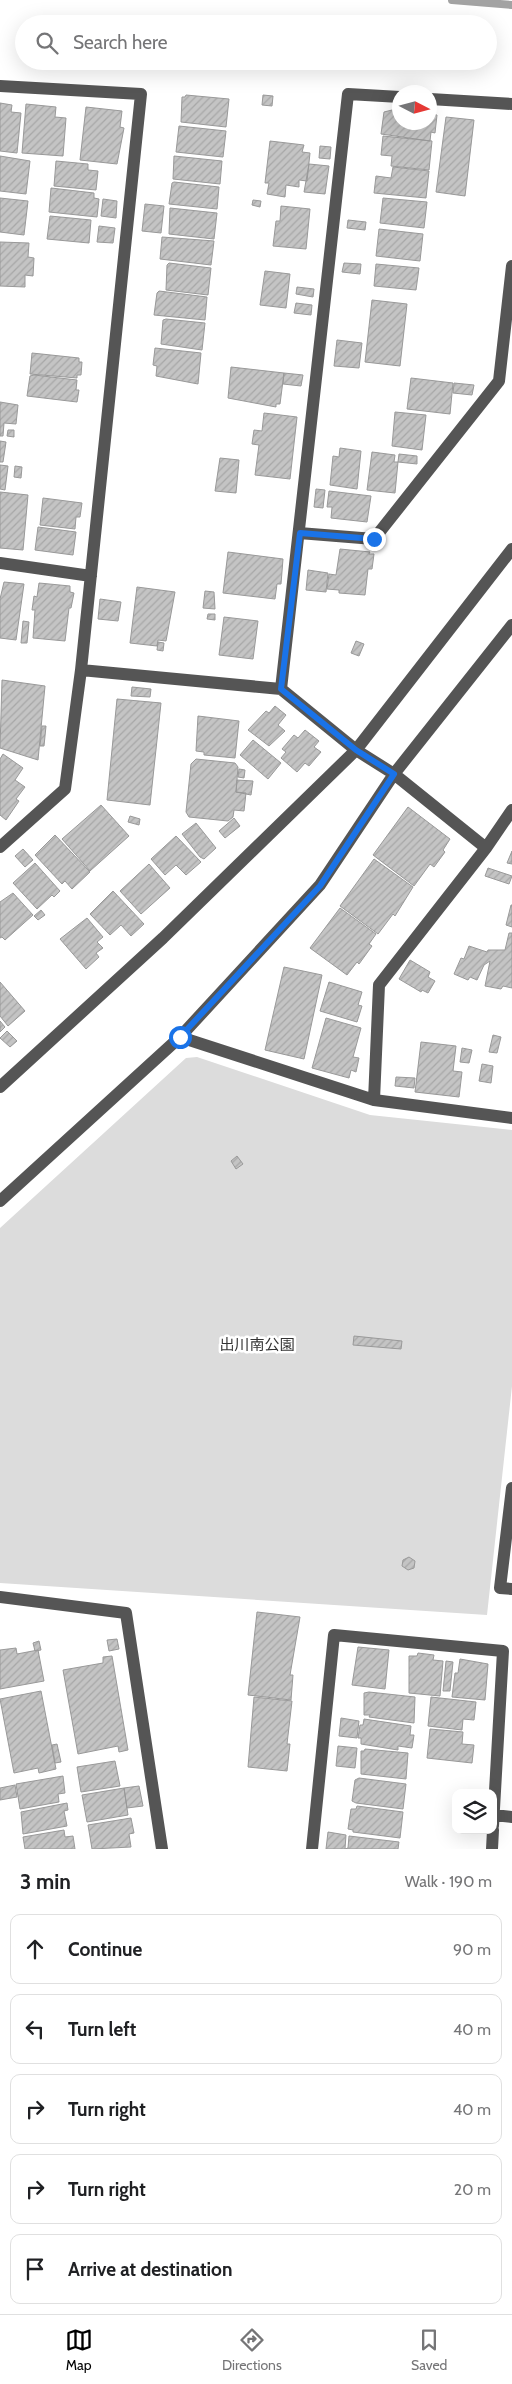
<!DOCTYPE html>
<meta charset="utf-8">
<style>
body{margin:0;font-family:Cabin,"Noto Sans JP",sans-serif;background:#f2f2f2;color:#202124}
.controls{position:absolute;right:15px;bottom:15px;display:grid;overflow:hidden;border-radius:10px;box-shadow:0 5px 20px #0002}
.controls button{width:45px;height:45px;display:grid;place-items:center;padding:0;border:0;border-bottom:1px solid #e0e0e0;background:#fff;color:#202124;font:25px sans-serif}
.compass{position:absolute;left:392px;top:85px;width:45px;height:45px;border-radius:50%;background:#fff;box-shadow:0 5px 20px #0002;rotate:96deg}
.stop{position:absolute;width:15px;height:15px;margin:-11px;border:4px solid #1a73e8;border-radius:50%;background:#fff}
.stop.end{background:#1a73e8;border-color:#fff;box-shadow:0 1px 5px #0008}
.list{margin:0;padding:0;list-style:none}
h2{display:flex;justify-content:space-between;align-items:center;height:65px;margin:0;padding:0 20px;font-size:21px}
h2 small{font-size:16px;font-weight:400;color:#757577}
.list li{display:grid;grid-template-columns:32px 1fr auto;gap:15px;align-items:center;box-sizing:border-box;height:70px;margin:0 10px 10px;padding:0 10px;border:1px solid #e0e0e0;border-radius:10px}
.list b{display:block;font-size:19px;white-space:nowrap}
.list em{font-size:16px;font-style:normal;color:#757577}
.icon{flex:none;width:28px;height:28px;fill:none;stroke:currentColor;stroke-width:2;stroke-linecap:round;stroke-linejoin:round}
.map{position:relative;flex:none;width:512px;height:1849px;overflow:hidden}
.search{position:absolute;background:#fff;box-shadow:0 5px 20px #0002;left:15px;right:15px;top:15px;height:55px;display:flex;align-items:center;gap:12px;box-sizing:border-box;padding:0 18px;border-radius:28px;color:#757577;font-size:19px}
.sheet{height:465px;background:#fff}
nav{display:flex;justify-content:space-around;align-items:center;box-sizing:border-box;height:70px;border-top:1px solid #e0e0e0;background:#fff;font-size:14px;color:#757577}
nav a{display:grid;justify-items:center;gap:2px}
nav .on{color:#000}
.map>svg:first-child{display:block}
.park{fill:#dcdcdc}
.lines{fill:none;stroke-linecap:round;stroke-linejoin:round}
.stream{stroke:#a3a3a3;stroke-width:8}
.building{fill:url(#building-hatch);stroke:#999}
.minor{stroke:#555;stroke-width:12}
.route{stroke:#1a73e8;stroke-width:6}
.labels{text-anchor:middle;stroke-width:5;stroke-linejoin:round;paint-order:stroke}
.park-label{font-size:15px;fill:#333;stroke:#fff}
</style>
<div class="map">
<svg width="512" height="1849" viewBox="0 0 512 1849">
<defs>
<pattern id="building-hatch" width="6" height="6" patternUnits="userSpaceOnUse" patternTransform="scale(1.25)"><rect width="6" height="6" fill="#c4c4c4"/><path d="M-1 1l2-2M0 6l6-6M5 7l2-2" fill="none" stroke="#a7a7a7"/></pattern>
</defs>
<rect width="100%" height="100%" fill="#fff"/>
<path class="park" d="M197,1057L370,1115L512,1130V1386L487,1615L0,1583V1228L186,1058Z"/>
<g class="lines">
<path class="stream" d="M452,0L512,5"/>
</g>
<path class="building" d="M186,95L229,99L226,127L181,122L182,97H185Z
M263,95L273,96L272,106L262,105Z
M0,103L12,105L11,112L21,113L17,153L0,151Z
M26,104L56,107L55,117L66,118L63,156L22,153Z
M86,107L122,111L120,127L124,128L117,164L80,160Z
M396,109L400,110V122H430V114L437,115L435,133L431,132L430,141L381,134L384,112Z
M446,117L474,120L465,196L436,192Z
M179,126L226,131L223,157L176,152Z
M383,136L432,141L429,170L391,166L392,156L381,155Z
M270,141L304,145L302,152L310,153L307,181L299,180V187L286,185L285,197L267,194L269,183H265Z
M320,146L331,147L330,159L319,158Z
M0,156L30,161L26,194L0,191Z
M174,156L222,161L220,184L173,179Z
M56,161L88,164V170L98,171L96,190L54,186Z
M309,164L329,166L325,194L304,192Z
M393,167L429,171L426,198L374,193L376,176L391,178Z
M174,182L219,187L217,209L169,204L172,183Z
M51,188L94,193V198L99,199L97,217L49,212Z
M0,198L28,201L24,235L0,232Z
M383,198L427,202L424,228L380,223Z
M103,199L117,201L116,218L101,216Z
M253,200L261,201L260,207L252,205Z
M145,204L164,206L161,233L142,231Z
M281,206L310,209L306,249L273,246L276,221H280Z
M170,208L217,213L214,239L169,234Z
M50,216L91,220L89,243L47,239Z
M348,220L366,222L365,230L347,228Z
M99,226L115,228L113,243L97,242Z
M379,229L423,234L420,261L376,256Z
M162,237L214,241L211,265L160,259Z
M0,242L29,243L28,257L34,258L33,276L25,275V287L0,286Z
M169,263L211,268L208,295L166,290L167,265Z
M344,263L361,264L360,274L342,272Z
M376,264L419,268L416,290L374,286Z
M265,271L290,274L286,308L260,305Z
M297,287L314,289L313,297L296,294Z
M159,291L207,297L205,320L154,315L157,293Z
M372,300L407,304L400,366L365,362Z
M296,303L312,305L311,315L294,313Z
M166,319L205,323L202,350L161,344L163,320Z
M337,340L362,343L359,368L334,366Z
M155,348L201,353L198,384L156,376L157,366L153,365Z
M32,353L79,358V362H82L81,375H77V378L30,374Z
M231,367L284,373L280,404H276V407L228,398Z
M284,373L303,375L301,386L283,384Z
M34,375L77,380L76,390H79L77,402L27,396L30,376Z
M411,378L453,383L450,414L407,409Z
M454,383L474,385L472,395L453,393Z
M0,402L18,405L16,424L4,423L3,436H0Z
M395,412L426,415L422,450L392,446Z
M264,413L297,417L290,479L255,475L259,445L252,444L254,430L262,431Z
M8,430H14V437L7,436Z
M0,441L6,442L3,462H0Z
M340,448L361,451L357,489L330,485L333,456L339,457Z
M372,452L395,455L394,462H398L395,493L367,490Z
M399,454L417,456V464L398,462Z
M220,458L239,460L236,493L215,491Z
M0,465L8,466L5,490L0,489Z
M15,466L22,467L21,478L14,477Z
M316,489L325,490L323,508L314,507Z
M329,491L371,496L367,522L331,518L332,507H327Z
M0,492L28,495L23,550L0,548Z
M43,498L82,503L80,517H76L75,529L40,525Z
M38,527L76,532L73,555L35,550Z
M340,549L370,552L369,554H374L372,569H368L365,595L339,593V590L327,589L329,574L336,575Z
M228,552L283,559L281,584H277L275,599L223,593Z
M308,570L328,573L326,592L306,590Z
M4,582L24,584L16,640L0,638V599Z
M39,583L70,586V592L74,593L71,608H69L65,641L33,638L35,610H32L34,596L37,597Z
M137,587L175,592L166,641L158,640L157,646L130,643Z
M205,591L214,592L215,609L203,608Z
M100,599L121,602L118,621L98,619Z
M208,614H215V620L207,619Z
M224,617L258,621L253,659L219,655Z
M23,621L29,622L27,643H21Z
M356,641L364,644L359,656L351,653Z
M158,642L164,643L163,651L157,650Z
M2,680L45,686L38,760L0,748Z
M132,687L151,689L150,697L131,696Z
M117,699L161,703L150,805L107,800Z
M275,706L286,715L278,725L285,731L269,746L248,730L266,711L269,713Z
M198,716L239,721L235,758L204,755V752L196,751Z
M42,726H46L44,746H40Z
M305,730L319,741L314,747L321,752L309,766L305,763L297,772L281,758L286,752L282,749L294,735L298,738Z
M253,740L281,763L268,779L240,755Z
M3,754L23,768L15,780L25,787L16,799L19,801L6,820L0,815V759Z
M196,759L235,763L238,767L236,792L246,793L244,811L234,810L233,817L228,821L189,817L186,812L191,764Z
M239,769L245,770L244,778L238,777Z
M237,780L253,781L251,795L236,792Z
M101,805L129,836L90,871L62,839Z
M408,807L450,839L443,850L445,852L434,867L430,864L414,886L373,855Z
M130,816L140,819L139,825L128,822Z
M234,818L240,826L225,838L219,831Z
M196,823L216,848L204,859L200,857L182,834Z
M55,835L90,872L72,889L65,881L62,884L35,855Z
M176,836L201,862L186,875L176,865L165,875L151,859Z
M23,849L33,860L25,867L15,856Z
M512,851V864L507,863Z
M374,859L413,887L395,916L393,914L378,934L340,906Z
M35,863L60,891L54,897L52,895L37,909L13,883Z
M149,864L170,888L141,914L120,891Z
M488,868L512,876L509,884L485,876Z
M113,891L144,924L131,936L121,925L110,935L90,914Z
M13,893L33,915L5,940L2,937L0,938V902Z
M511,905H512V927L506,925Z
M340,908L376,934L369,944L372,946L359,964L357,962L347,975L310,948Z
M41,910L45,915L38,920L34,916Z
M87,918L103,937L97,942L103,948L96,953L99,957L86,969L60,939Z
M509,933H512V988L503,986L501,989L485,986L490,961L484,965L477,980L470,977L468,980L454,974L461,958L464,959L469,946L487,952L488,950H505Z
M410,960L430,972L428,977L435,981L428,993L422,990L421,992L399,979Z
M284,967L322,975L304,1059L265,1050Z
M0,982L25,1011L8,1026L0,1016Z
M329,982L362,992L358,1005L362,1006L357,1022L320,1011Z
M326,1018L361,1028L353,1057L359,1058L356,1072L351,1070L349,1078L312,1068Z
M0,1021L5,1027L0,1032Z
M7,1031L17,1041L10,1047L0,1038Z
M493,1035L501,1037L497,1053L489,1052Z
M421,1042L456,1046L453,1071L462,1072L459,1097L415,1092Z
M462,1048L472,1050L469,1063L460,1062Z
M482,1064L493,1066L491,1083L479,1081Z
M396,1077L415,1078L414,1088L395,1086Z
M237,1156L243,1164L236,1169L231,1161Z
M354,1336L402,1341L401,1349L353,1345Z
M409,1557L415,1561L414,1568L408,1570L402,1566L403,1560Z
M257,1612L300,1617L290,1675H293L291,1700L248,1695Z
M117,1639L119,1649L109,1651L107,1640Z
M39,1641L41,1650L35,1651L33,1643Z
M358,1647L389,1650L385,1689L352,1685Z
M16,1648L17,1654L38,1650L44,1681L0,1689V1650Z
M418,1653L434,1655L433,1660L443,1661L440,1696L409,1693V1656H417Z
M112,1656L128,1750L119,1752L118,1746L78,1754L63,1670L103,1663V1657Z
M460,1659L488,1664L485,1700L452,1697L455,1673H458Z
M446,1661L453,1662L450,1691H443Z
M41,1691L56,1769L39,1773L38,1768L14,1773L0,1699Z
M369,1692L415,1697L414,1723L369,1717L370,1715H364V1693Z
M254,1697L292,1701L287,1744H290L287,1771L248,1767Z
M431,1697L476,1702L474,1720L463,1719L462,1730L428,1726Z
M341,1718L359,1721L357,1738L339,1736Z
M364,1719L411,1726L410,1735H414L412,1748L398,1746V1750L361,1744V1738H358L360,1725H363Z
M430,1729L463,1732L462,1744L474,1745L472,1763L427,1758Z
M57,1744L61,1762L55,1763L52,1745Z
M338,1746L357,1748L355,1768L336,1766Z
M365,1749L408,1753L406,1779L361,1774V1751H364Z
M115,1761L120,1786L81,1792L77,1767Z
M63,1776L65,1793L58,1794L59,1802L20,1809L16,1784Z
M359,1778L406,1784L403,1809L356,1803L352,1801L355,1780Z
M15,1785L17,1797L0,1800V1788Z
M139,1786L143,1806L127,1808L124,1788Z
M124,1788L128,1815L87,1822L82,1795Z
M67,1803L68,1810L64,1811L67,1826L23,1834L21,1812Z
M357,1806L403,1812L400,1838L353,1832V1830L348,1829L351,1809H356Z
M131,1818L134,1833L129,1834L131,1847L92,1849L88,1825Z
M64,1830L65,1837L73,1836L75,1849H25L23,1837Z
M328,1832L346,1835L345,1849H326Z
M349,1836L399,1842L398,1849H345L348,1848Z"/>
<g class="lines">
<path class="minor" d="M0,86L141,94L81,670L65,789L0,847
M430,99L512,104
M299,533L374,539L499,381L512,266
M0,563L91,576
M81,670L281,689L356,750L394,774L486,848
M281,689L348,94L400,97
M180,1037L374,1100L512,1118
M0,1087L163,938L356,750L512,549
M374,1100L379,985L486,848L512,810
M0,1201L180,1037L320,885L394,774L512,625
M512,1488L500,1588L512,1589
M0,1597L126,1613L162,1849
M494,1815L512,1817
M312,1849L334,1635L503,1651L493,1826
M492,1849L493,1830"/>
</g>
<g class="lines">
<path class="route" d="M180,1037L320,886L394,774L356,750L281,689L300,533L374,539"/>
</g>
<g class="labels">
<g class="park-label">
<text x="257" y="1350">出川南公園</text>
</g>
</g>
</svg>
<div class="controls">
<button><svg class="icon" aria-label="layers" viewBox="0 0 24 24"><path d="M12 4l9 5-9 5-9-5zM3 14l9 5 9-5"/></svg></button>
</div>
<svg class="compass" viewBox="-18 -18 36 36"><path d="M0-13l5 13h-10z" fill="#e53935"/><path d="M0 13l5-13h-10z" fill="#757577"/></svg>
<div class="stop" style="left:180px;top:1037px"></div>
<div class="stop end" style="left:374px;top:539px"></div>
<div class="search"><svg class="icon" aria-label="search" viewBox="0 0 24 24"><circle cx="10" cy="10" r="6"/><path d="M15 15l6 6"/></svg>Search here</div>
</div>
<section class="sheet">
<h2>3 min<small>Walk · 190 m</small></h2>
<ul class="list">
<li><svg class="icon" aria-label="ahead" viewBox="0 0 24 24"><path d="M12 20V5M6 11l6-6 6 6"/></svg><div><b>Continue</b></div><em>90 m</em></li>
<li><svg class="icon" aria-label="left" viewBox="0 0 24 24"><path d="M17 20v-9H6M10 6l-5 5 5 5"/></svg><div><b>Turn left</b></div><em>40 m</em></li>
<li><svg class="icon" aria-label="right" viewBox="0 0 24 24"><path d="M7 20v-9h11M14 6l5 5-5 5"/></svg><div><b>Turn right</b></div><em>40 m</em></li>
<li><svg class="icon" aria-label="right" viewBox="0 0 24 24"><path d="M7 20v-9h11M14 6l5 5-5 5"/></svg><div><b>Turn right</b></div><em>20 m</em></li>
<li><svg class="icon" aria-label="arrive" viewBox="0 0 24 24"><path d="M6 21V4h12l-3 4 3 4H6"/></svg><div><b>Arrive at destination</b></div></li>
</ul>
</section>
<nav>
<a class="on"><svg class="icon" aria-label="map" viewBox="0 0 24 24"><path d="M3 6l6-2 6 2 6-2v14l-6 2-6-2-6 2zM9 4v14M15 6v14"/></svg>Map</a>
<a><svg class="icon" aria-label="directions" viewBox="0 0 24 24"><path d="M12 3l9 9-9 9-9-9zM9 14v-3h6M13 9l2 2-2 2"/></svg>Directions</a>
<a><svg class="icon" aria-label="saved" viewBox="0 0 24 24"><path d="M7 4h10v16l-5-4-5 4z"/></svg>Saved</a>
</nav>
